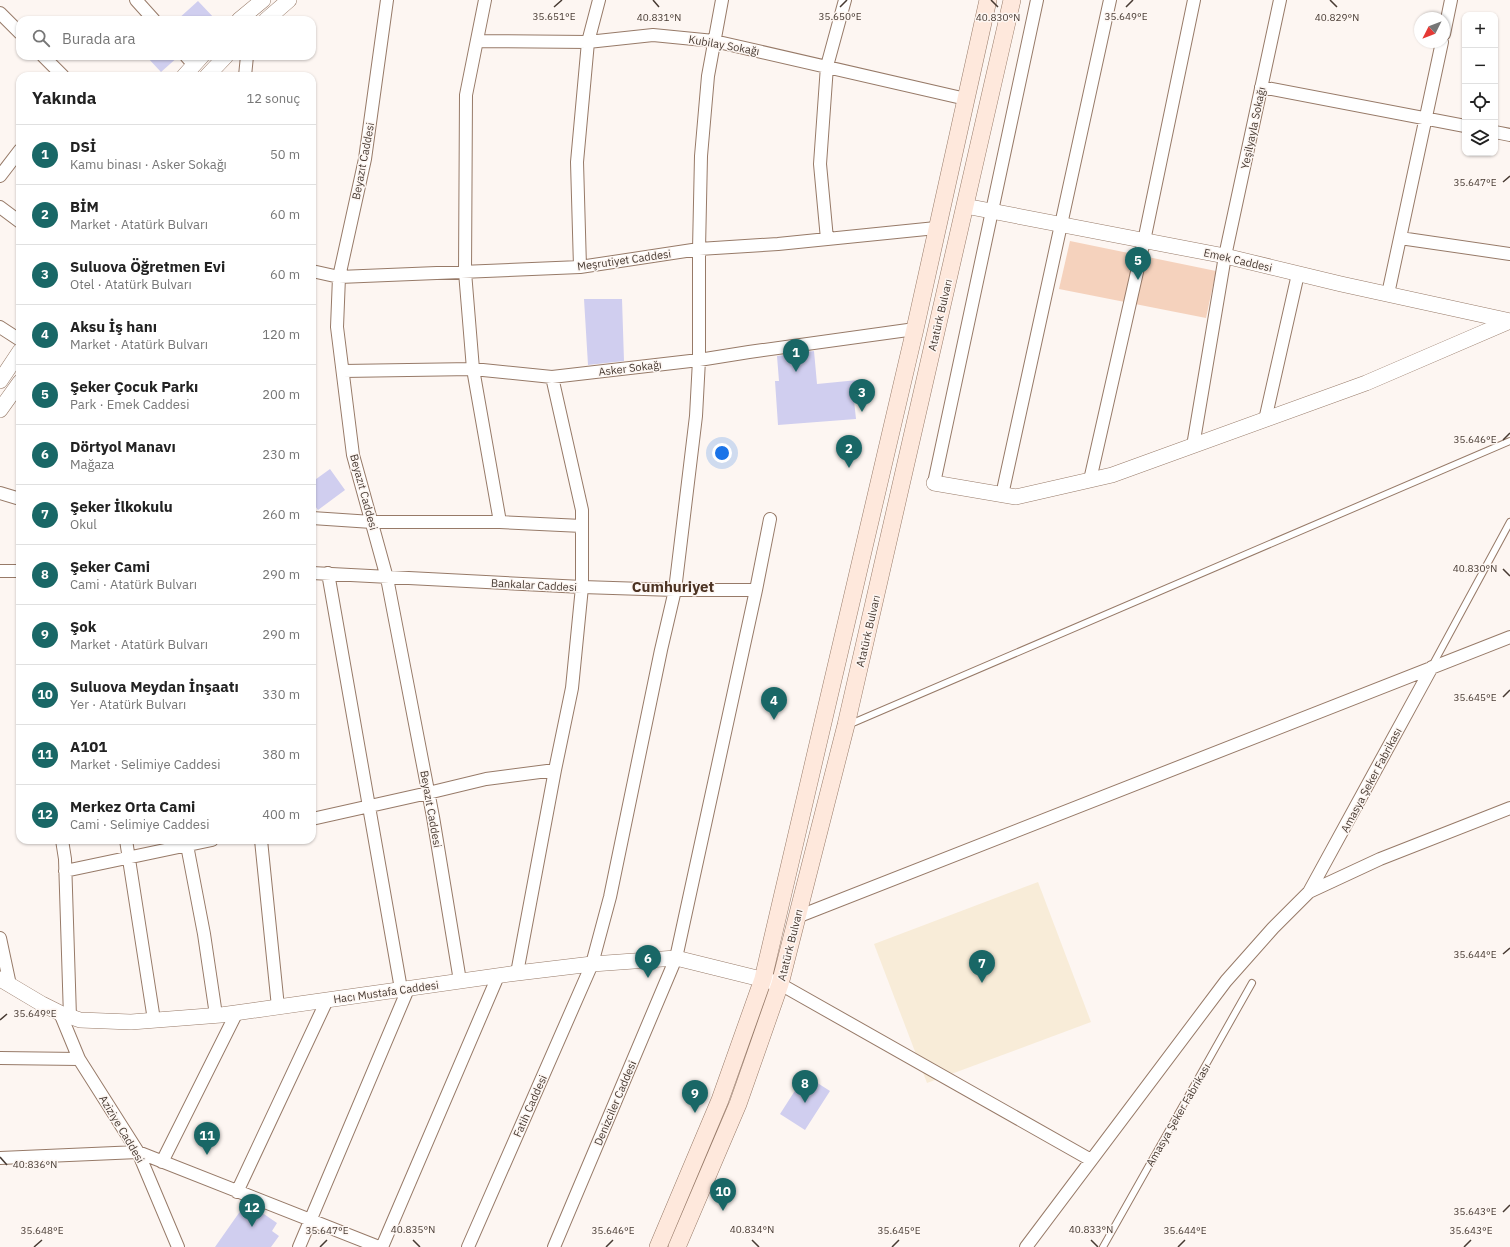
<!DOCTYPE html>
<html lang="tr">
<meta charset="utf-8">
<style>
body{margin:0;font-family:"IBM Plex Sans",sans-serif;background:#f2f2f2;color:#222}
.controls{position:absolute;right:12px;top:12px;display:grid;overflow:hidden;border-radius:8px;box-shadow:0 1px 3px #0004}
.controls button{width:36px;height:36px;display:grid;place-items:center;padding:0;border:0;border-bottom:1px solid #e0e0e0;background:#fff;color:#222;font:20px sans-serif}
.compass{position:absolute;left:1414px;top:12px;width:36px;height:36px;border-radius:50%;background:#fff;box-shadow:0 1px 3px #0004;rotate:228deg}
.you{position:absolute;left:722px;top:453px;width:14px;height:14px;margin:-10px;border:3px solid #fff;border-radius:50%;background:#1a73e8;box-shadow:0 0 0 6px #1a73e833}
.badge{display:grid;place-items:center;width:26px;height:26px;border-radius:50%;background:#196766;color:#fff;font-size:13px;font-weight:700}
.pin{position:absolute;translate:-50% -33px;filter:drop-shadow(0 1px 2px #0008)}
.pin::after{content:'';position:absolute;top:21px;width:14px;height:12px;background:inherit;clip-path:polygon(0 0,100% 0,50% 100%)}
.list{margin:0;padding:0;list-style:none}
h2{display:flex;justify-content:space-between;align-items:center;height:52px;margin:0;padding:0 16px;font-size:17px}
h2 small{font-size:13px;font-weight:400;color:#767676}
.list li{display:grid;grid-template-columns:26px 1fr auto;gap:12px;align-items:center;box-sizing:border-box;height:60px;padding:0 16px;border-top:1px solid #e0e0e0}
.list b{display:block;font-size:15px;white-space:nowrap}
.list p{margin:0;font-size:13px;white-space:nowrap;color:#767676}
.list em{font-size:13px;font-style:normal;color:#767676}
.icon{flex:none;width:22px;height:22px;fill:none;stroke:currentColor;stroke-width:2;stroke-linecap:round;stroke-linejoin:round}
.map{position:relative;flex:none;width:1510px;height:1247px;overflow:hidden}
.search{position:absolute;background:#fff;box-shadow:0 1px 3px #0004;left:16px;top:16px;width:300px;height:44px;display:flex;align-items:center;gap:10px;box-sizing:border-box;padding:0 14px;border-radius:12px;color:#767676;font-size:15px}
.panel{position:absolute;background:#fff;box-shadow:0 1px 3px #0004;left:16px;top:72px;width:300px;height:772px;border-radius:12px}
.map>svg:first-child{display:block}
.education{fill:#f8ecd8}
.green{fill:#f5d2bd}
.building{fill:#d0ceef}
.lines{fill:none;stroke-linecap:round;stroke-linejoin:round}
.service-casing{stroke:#977a68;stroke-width:8}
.minor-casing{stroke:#977a68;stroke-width:14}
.tertiary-casing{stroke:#977a68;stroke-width:16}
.secondary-casing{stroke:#977a68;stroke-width:18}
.service{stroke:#fff;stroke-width:6}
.minor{stroke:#fff;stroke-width:12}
.tertiary{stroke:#fff;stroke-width:15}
.secondary{stroke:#fee8dc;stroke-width:17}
.ticks{fill:none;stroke:#473a32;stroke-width:1.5}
.labels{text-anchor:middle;stroke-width:3;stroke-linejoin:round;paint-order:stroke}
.street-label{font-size:11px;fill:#473a32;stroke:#fdf6f2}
.district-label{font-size:15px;font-weight:bold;fill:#4c3323;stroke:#fdf6f2}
.ticks-label{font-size:10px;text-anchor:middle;fill:#473a32;stroke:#fdf6f2;stroke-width:3;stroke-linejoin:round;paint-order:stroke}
</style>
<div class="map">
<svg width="1510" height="1247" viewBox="0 0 1510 1247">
<rect width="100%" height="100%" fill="#fdf6f2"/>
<path class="education" d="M1038,882L1091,1022L927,1083L874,944Z"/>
<path class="green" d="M1070,241L1216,271L1206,318L1059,289Z"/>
<path class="building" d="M198,1L216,20H177Z
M146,56H179L161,72Z
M584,299H622L624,361L588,365Z
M814,351L817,384L858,380L860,400H854L856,419L778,425L775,381H779L777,356Z
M330,469L345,490L318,510L312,502V482Z
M805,1075L830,1091L805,1130L780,1114Z
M252,1206L277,1223L272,1231L279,1236L271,1247H215L241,1210L246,1214Z"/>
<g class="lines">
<g class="service-casing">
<path id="service" d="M1432,666L1510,522
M848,725L1510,441
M1103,1247L1252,983"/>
</g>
<g class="minor-casing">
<path id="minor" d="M136,0L154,20
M387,0L365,159L339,277L337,327L353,455L387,578L433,817L460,981
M485,0L466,95L465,272L473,369L500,522
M0,13L20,33
M1444,34L1451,0
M477,41L588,42L653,35L714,41L966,99
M43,56L63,76
M186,56L194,65
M245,76L247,56
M1261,87L1465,126
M1495,132L1510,135
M0,176L20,150
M0,207L20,222
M1400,238L1510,254
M827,239L820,164L827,66L845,0
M580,267L577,162L588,42L599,0
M312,271L339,277L580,267L699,249L778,244L936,228
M1388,294L1442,42
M0,327L20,340
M343,371L473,369L552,377L699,360L749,352L915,329
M1265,420L1298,274
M1193,446L1225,256L1280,0
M1090,480L1144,241L1194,0
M934,483L1037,0
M0,493L20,499
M1002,495L1110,0
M312,518L372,522H500L582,526
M0,571H20
M312,573L582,587L675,590H756
M328,573L401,989
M312,819L428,793L486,779L555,770
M62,840L65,859L70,1017
M126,840L154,1020
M186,840L204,934L216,1015
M261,840L278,1007
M65,871L212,840
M1309,892L1432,667
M797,917L1510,637
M0,938L10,985
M517,973L555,770L572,688L582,587V510L552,377
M780,984L1091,1160
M60,1013L79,1059L138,1152L178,1247
M0,1058L79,1059
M0,1158L138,1152L379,1247
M162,1162L237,1012
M237,1192L327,1000
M299,1247L408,989
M382,1247L498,976
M468,1247L592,964L610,897L661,650L675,590L696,416L699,360V249L701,156L708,76L722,0
M554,1247L676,958L756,590L770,519
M1026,1247L1226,981L1273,928L1309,892L1380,859L1510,808"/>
</g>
<g class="tertiary-casing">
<path id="tertiary" d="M239,20L263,0
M266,20L289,0
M184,76L202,56
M207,76L226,56
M965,206L1225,256L1341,284L1510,321
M0,381L20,351
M0,410L20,382
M934,483L1016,497L1112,475L1366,383L1510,321
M0,979L42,1004L60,1013L80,1020L131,1022L221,1015L517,973L592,964L676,958L773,982"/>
</g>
<g class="secondary-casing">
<path id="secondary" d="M658,1247L720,1100L763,979L915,329L988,0
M677,1247L738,1104L780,984L846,725L1012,0"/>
</g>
<use href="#service" class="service"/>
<use href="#minor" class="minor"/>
<use href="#tertiary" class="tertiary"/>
<use href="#secondary" class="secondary"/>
</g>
<path class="ticks" d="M653,0L659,7M991,0L998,7M1330,0L1337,7M554,7L562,0M840,7L847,0M1126,7L1133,0M1503,182L1510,176M1503,440L1510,433M1503,569L1510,576M1503,697L1510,690M1503,954L1510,948M0,1020L7,1014M0,1157L7,1165M1503,1212L1510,1205M413,1240L420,1247M752,1240L759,1247M1091,1240L1098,1247M34,1247L42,1240M320,1247L327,1240M606,1247L613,1240M892,1247L899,1240M1178,1247L1185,1240M1464,1247L1471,1240"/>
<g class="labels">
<g class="street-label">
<text transform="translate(724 45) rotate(10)" y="4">Kubilay Sokağı</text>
<text transform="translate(1253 128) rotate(-78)" y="4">Yeşilyayla Sokağı</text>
<text transform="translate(363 161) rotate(-79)" y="4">Beyazıt Caddesi</text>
<text transform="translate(624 260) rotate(-8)" y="4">Meşrutiyet Caddesi</text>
<text transform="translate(1238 260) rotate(13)" y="4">Emek Caddesi</text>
<text transform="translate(940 315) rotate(-77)" y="4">Atatürk Bulvarı</text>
<text transform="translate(630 368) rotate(-7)" y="4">Asker Sokağı</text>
<text transform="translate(364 492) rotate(75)" y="4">Beyazıt Caddesi</text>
<text transform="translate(534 585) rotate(3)" y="4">Bankalar Caddesi</text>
<text transform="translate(868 631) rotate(-77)" y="4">Atatürk Bulvarı</text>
<text transform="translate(1371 780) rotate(-62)" y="4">Amasya Şeker Fabrikası</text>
<text transform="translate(431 809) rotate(80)" y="4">Beyazıt Caddesi</text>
<text transform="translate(790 945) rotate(-76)" y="4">Atatürk Bulvarı</text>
<text transform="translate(386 992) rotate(-8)" y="4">Hacı Mustafa Caddesi</text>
<text transform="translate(615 1103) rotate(-67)" y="4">Denizciler Caddesi</text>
<text transform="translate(530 1106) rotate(-66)" y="4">Fatih Caddesi</text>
<text transform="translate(1178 1115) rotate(-60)" y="4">Amasya Şeker Fabrikası</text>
<text transform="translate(122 1129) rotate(59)" y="4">Aziziye Caddesi</text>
</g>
<g class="district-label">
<text x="673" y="592">Cumhuriyet</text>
</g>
</g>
<g class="ticks-label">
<text x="554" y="20">35.651°E</text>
<text x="840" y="20">35.650°E</text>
<text x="1126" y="20">35.649°E</text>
<text x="1337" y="21">40.829°N</text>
<text x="659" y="21">40.831°N</text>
<text x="998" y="21">40.830°N</text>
<text x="1475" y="186">35.647°E</text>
<text x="1475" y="443">35.646°E</text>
<text x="1475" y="572">40.830°N</text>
<text x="1475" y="701">35.645°E</text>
<text x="1475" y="958">35.644°E</text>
<text x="35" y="1017">35.649°E</text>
<text x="35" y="1168">40.836°N</text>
<text x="1475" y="1215">35.643°E</text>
<text x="413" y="1233">40.835°N</text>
<text x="752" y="1233">40.834°N</text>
<text x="1091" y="1233">40.833°N</text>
<text x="42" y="1234">35.648°E</text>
<text x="327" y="1234">35.647°E</text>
<text x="613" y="1234">35.646°E</text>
<text x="899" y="1234">35.645°E</text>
<text x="1185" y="1234">35.644°E</text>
<text x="1471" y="1234">35.643°E</text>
</g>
</svg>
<div class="controls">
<button>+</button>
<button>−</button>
<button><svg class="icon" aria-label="locate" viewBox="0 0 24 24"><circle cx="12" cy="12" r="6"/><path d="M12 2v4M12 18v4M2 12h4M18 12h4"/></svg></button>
<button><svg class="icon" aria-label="layers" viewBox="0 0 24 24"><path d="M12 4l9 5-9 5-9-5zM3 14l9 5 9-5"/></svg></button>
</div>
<svg class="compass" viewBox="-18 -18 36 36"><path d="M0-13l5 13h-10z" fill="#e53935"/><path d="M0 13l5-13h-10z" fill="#767676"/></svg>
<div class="you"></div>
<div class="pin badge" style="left:796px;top:372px">1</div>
<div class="pin badge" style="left:849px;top:468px">2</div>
<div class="pin badge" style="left:862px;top:412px">3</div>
<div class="pin badge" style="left:774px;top:720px">4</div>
<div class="pin badge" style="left:1138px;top:280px">5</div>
<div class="pin badge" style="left:648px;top:978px">6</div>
<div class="pin badge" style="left:982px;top:983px">7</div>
<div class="pin badge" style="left:805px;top:1103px">8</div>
<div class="pin badge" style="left:695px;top:1113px">9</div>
<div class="pin badge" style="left:723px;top:1211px">10</div>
<div class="pin badge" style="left:207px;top:1155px">11</div>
<div class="pin badge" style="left:252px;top:1227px">12</div>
<div class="search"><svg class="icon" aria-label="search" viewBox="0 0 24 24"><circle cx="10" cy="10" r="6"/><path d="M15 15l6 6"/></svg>Burada ara</div>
<section class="panel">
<h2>Yakında<small>12 sonuç</small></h2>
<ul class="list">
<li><span class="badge">1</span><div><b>DSİ</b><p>Kamu binası · Asker Sokağı</p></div><em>50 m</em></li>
<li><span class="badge">2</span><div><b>BİM</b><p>Market · Atatürk Bulvarı</p></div><em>60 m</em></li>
<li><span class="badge">3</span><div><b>Suluova Öğretmen Evi</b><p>Otel · Atatürk Bulvarı</p></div><em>60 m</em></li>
<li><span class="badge">4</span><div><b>Aksu İş hanı</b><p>Market · Atatürk Bulvarı</p></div><em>120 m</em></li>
<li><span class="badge">5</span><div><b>Şeker Çocuk Parkı</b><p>Park · Emek Caddesi</p></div><em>200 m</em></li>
<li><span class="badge">6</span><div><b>Dörtyol Manavı</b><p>Mağaza</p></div><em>230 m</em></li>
<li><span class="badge">7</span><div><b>Şeker İlkokulu</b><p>Okul</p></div><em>260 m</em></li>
<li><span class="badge">8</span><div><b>Şeker Cami</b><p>Cami · Atatürk Bulvarı</p></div><em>290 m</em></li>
<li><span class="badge">9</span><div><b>Şok</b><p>Market · Atatürk Bulvarı</p></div><em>290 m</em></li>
<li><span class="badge">10</span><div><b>Suluova Meydan İnşaatı</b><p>Yer · Atatürk Bulvarı</p></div><em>330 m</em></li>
<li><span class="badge">11</span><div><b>A101</b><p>Market · Selimiye Caddesi</p></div><em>380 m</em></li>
<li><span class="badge">12</span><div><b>Merkez Orta Cami</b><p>Cami · Selimiye Caddesi</p></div><em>400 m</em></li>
</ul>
</section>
</div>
